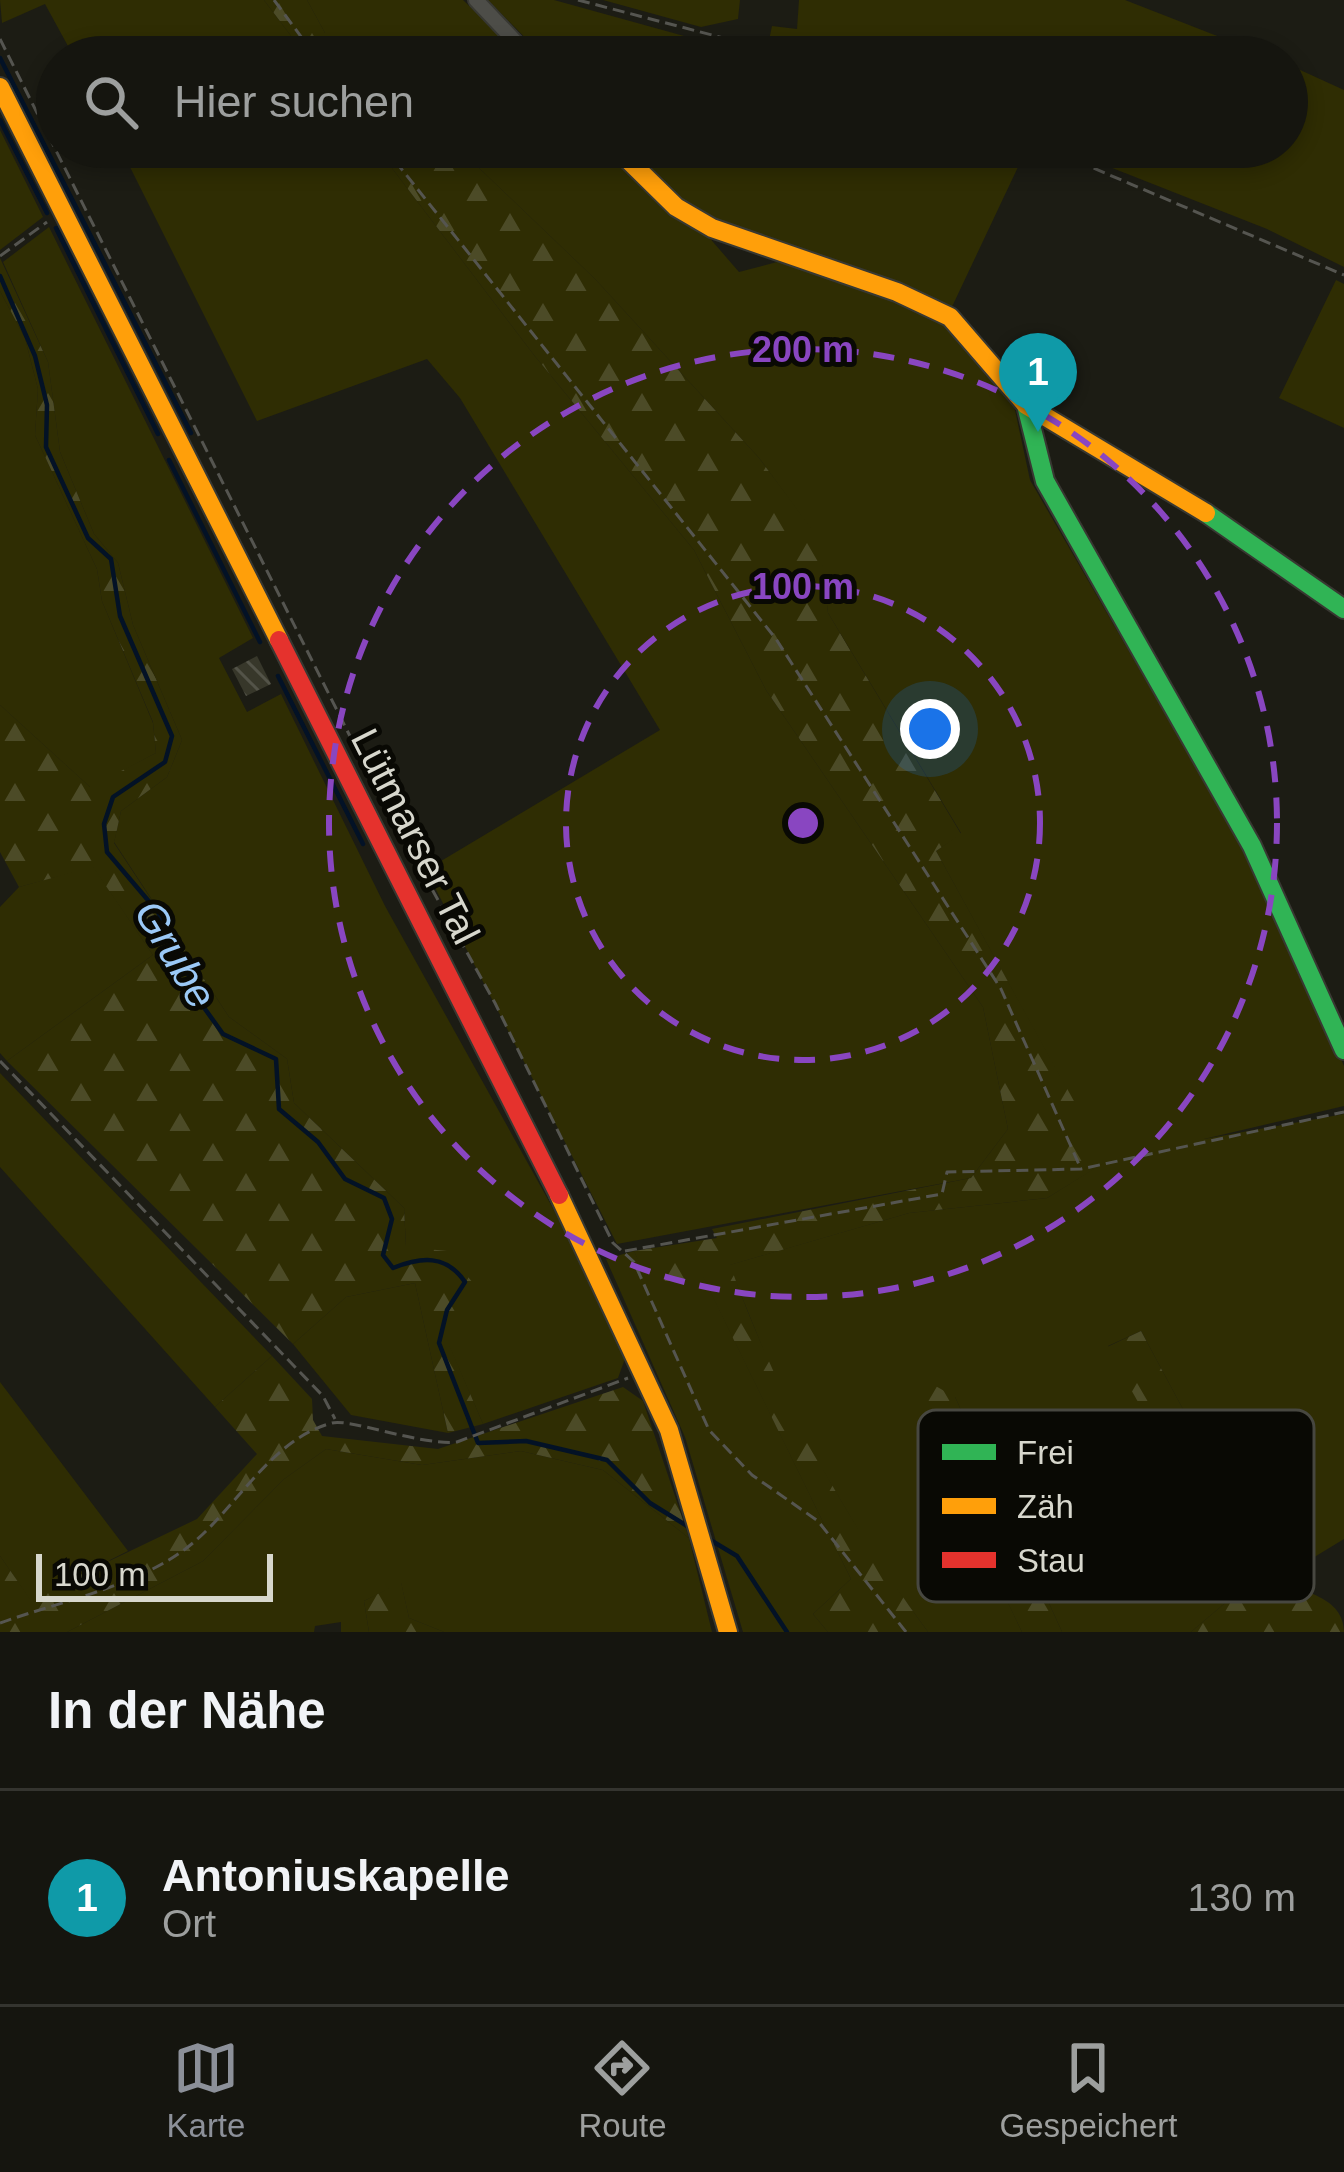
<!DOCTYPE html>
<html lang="de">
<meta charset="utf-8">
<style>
body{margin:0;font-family:Arial,sans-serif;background:#1e1e18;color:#f1f3f6}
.scale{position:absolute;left:36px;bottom:30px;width:237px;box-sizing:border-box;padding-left:12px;border:6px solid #d7d7cd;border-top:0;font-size:33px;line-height:42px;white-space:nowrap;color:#d7d7cd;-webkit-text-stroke:9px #090904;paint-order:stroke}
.you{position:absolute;left:930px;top:729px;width:42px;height:42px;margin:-30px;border:9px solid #fff;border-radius:50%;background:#1a73e8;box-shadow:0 0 0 18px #1a73e833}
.badge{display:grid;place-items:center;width:78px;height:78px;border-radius:50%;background:#8c9099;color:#fff;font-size:39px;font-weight:700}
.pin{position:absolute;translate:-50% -99px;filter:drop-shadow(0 3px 6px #0008)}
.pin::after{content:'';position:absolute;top:63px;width:42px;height:36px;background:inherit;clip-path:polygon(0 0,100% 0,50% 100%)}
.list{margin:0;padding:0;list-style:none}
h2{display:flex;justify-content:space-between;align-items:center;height:156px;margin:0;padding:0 48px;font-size:51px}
h2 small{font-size:39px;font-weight:400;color:#9d9f9e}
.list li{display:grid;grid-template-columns:78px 1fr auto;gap:36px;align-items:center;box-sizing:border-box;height:216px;padding:0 48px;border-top:3px solid #34342f}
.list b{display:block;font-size:45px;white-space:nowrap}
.list p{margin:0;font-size:39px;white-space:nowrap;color:#9d9f9e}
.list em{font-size:39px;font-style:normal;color:#9d9f9e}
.icon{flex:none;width:66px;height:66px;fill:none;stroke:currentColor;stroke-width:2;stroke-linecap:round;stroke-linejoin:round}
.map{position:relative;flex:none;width:1344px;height:1632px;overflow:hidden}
.search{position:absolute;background:#15150f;box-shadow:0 6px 18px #0003;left:36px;right:36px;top:36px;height:132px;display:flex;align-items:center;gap:30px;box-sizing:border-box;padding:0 42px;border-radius:66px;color:#9d9f9e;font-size:45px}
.sheet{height:372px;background:#15150f}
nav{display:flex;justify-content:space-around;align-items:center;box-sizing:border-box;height:168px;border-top:3px solid #34342f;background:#15150f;font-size:33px;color:#9d9f9e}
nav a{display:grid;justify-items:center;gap:6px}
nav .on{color:#8c9099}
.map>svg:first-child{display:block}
.green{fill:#2f2d03}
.forest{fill:url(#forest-firs)}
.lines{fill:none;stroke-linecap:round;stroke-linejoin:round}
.stream{stroke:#031226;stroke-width:4.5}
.building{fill:url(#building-back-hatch)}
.street-casing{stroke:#383832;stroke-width:18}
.fast-casing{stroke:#383832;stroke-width:22}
.slow-casing{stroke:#383832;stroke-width:22}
.jam-casing{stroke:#383832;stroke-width:22}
.path{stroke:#555550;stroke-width:3;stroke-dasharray:12 6;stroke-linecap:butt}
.street{stroke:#4d4d48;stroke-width:14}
.fast{stroke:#30b455;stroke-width:18}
.slow{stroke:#ff9f0a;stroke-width:18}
.jam{stroke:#e5322d;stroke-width:18}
.ring{fill:none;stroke:#8946c1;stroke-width:6;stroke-dasharray:21 15}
.labels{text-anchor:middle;stroke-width:10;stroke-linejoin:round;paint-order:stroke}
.street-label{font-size:39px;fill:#d7d7cd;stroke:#090904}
.water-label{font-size:42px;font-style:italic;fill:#9bc9f7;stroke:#090904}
.key{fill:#090904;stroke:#474740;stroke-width:3}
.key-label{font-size:33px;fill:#d7d7cd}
.centre{fill:#8946c1;stroke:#090904;stroke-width:6}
.ring-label{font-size:36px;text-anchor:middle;font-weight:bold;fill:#8946c1;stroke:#090904;stroke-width:10;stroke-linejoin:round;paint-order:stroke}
</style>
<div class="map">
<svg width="1344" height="1632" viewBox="0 0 1344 1632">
<defs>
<pattern id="forest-firs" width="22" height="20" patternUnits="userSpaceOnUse" patternTransform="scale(3)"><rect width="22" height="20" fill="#2f2d03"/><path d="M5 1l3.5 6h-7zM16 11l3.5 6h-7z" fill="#4c4b27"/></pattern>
<pattern id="building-back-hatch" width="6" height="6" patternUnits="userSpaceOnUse" patternTransform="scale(3)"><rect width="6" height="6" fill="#37372a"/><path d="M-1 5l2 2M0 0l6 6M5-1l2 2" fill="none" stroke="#535348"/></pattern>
</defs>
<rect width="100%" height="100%" fill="#1c1c14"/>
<path class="green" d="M0,0H264L307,57H74L45,4L2,23Z
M307,0H463L522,57H364L340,34L325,33Z
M488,0H554L760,57H544Z
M603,0H740L738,19L701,27Z
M799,0H1125L1271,57H821L768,45L772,26L797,29Z
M1287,64L1344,90V267L1267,229L1059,147H1287Z
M0,130L43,217L0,250Z
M120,147H376L534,355L694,550L766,690L983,1007L1008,1129L971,1178L617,1244L426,870L660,730L460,398L427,359L257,421Z
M457,147H606L667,212L707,235L739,272L777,262L903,301L948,324L1012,396L1030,480L1230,826L1297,960L1344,1066V1106L1204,1139L1344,1114V1539L1275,1581L1141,1331L1108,1346L1243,1588L1191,1632H1062L955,1397L916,1409L1022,1632H928L877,1562L788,1411L729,1265L909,1213L1047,1198L1106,1161L936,851L961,833L828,613L819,540L759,458L595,279Z
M621,147H1023L1027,148L950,311L725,230L679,205Z
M49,227L253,638L219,658L247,712L281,694L385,906L590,1275L627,1353L618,1378L483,1424L406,1247L404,1208L294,1103L287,1059L229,1017L114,842L121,811L167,777L182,740L133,625L118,563L94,534L60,452L48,362L3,262Z
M1336,280L1344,284V428L1279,398Z
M0,291L25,338L38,389L35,435L97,569L102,601L153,723L156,753L91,788L0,705Z
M93,866L153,955L7,1061L0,1053V907L19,887Z
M0,1073L272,1356L215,1407L0,1167Z
M634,1251L651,1285L703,1276L851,1579L813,1614L828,1632H743L685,1437L606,1259Z
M415,1283L448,1433L351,1415L293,1344L346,1297Z
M0,1382L128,1551L30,1600L0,1556Z
M326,1449L422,1465L521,1451L603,1470L689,1538L712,1632H444L409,1618L401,1583L364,1601L369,1632H341V1622L315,1626L314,1632H67L203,1561L284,1479Z"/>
<path class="forest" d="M264,0H307L325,33H340L364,57H307Z
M376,147H457L595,279L759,458L820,540L828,613L961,834L936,851L1107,1161L1047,1198L909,1213L730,1265C779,1400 843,1516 928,1632H828L813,1614L851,1579L703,1277L650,1286L634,1251L717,1238L712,1229L971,1178L1008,1129L983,1007L766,690L694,550L534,355Z
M0,258L48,362L60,452L94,534L118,563L133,625L182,740L167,777L121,811L114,843L229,1017L287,1059L294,1103L404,1208L406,1247L447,1251L477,1288L448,1342L483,1424L448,1433L415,1283L346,1297L293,1344L7,1061L153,955L93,867L19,887L0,852V705L90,787L156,753L153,722L102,601L97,569L35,435L38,389L25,338L0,291Z
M1141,1331L1275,1581C1302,1591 1344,1597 1344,1632H1191L1243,1588L1107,1347Z
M272,1356L312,1399L313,1420L322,1436L438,1449L623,1387L643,1401L689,1538L603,1470L521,1451L422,1465L326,1449L284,1479L203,1561L67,1632H0V1556L30,1599L197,1519L257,1454L215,1407Z
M932,1384L955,1397L1062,1632H1022L915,1409Z
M401,1582L409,1618L444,1632H369L364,1601Z"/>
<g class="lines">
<path class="stream" d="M0,58L191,433
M0,120L47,213
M56,228L158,434
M0,276L35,356L47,405L46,447L88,538L111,559L120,616L172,736L165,762L113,797L104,824L107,852L158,912L205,1009L223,1034L276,1059L279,1109L318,1142L345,1179L384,1198L392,1219L383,1255L393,1268C421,1257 446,1254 465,1282L447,1310L439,1343L478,1443L526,1441L607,1460L650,1503L692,1529
M169,460L260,642
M278,676L363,844
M707,1538L737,1556L787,1632"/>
</g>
<path class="building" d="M257,656L271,684L246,696L232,669Z"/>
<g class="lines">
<g class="street-casing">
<path id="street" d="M476,0L530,57"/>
</g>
<g class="fast-casing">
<path id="fast" d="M1026,405L1045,481L1252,846L1344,1050
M1206,513L1344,609"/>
</g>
<g class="slow-casing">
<path id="slow" d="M0,87L279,640
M615,147L676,207L712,228L897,292L950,317L1026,405L1206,513
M559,1195L669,1430L728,1632"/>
</g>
<g class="jam-casing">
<path id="jam" d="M279,640L559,1195"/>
</g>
<path class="path" d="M274,0L316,57
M578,0L796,57
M0,39L375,786L495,1003L613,1243L634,1262L709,1430L752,1475L818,1521L906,1632
M384,147L776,639L1001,989L1081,1169
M1044,147L1344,275
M0,256L47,222
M415,876L426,870
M0,1061L323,1396L335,1419
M625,1251L942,1194L947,1172L1081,1169L1344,1112
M0,1623C61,1601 144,1585 194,1542C238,1505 273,1438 332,1423C349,1418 422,1446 457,1442L628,1378"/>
<use href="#street" class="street"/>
<use href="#fast" class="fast"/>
<use href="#slow" class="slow"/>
<use href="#jam" class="jam"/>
</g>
<g class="ring">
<circle cx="803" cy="823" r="237"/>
<circle cx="803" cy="823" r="474"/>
</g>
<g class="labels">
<g class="street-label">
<text transform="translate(416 836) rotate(63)" y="14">Lütmarser Tal</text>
</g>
<g class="water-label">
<text transform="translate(176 954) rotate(59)" y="15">Grube</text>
</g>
</g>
<rect x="918" y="1410" width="396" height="192" rx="18" class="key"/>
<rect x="942" y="1444" width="54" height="16" fill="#30b455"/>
<rect x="942" y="1498" width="54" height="16" fill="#ff9f0a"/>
<rect x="942" y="1552" width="54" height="16" fill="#e5322d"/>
<g class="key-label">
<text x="1017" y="1464">Frei</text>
<text x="1017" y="1518">Zäh</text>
<text x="1017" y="1572">Stau</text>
</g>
<circle cx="803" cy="823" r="18" class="centre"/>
<g class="ring-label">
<text x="803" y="362">200 m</text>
<text x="803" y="599">100 m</text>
</g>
</svg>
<div class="scale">100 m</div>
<div class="you"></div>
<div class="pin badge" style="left:1038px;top:432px;background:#0f9aa8">1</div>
<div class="search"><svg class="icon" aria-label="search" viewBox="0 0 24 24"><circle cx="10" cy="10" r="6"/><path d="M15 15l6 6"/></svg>Hier suchen</div>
</div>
<section class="sheet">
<h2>In der Nähe<small></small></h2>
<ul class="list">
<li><span class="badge" style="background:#0f9aa8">1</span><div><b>Antoniuskapelle</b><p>Ort</p></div><em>130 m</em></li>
</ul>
</section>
<nav>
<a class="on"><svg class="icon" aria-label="map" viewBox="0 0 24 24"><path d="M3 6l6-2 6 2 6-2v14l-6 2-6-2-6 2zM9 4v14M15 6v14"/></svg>Karte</a>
<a><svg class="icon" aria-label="directions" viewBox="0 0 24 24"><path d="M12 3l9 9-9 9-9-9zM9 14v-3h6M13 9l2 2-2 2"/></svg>Route</a>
<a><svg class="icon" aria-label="saved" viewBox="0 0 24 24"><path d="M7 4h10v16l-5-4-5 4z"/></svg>Gespeichert</a>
</nav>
